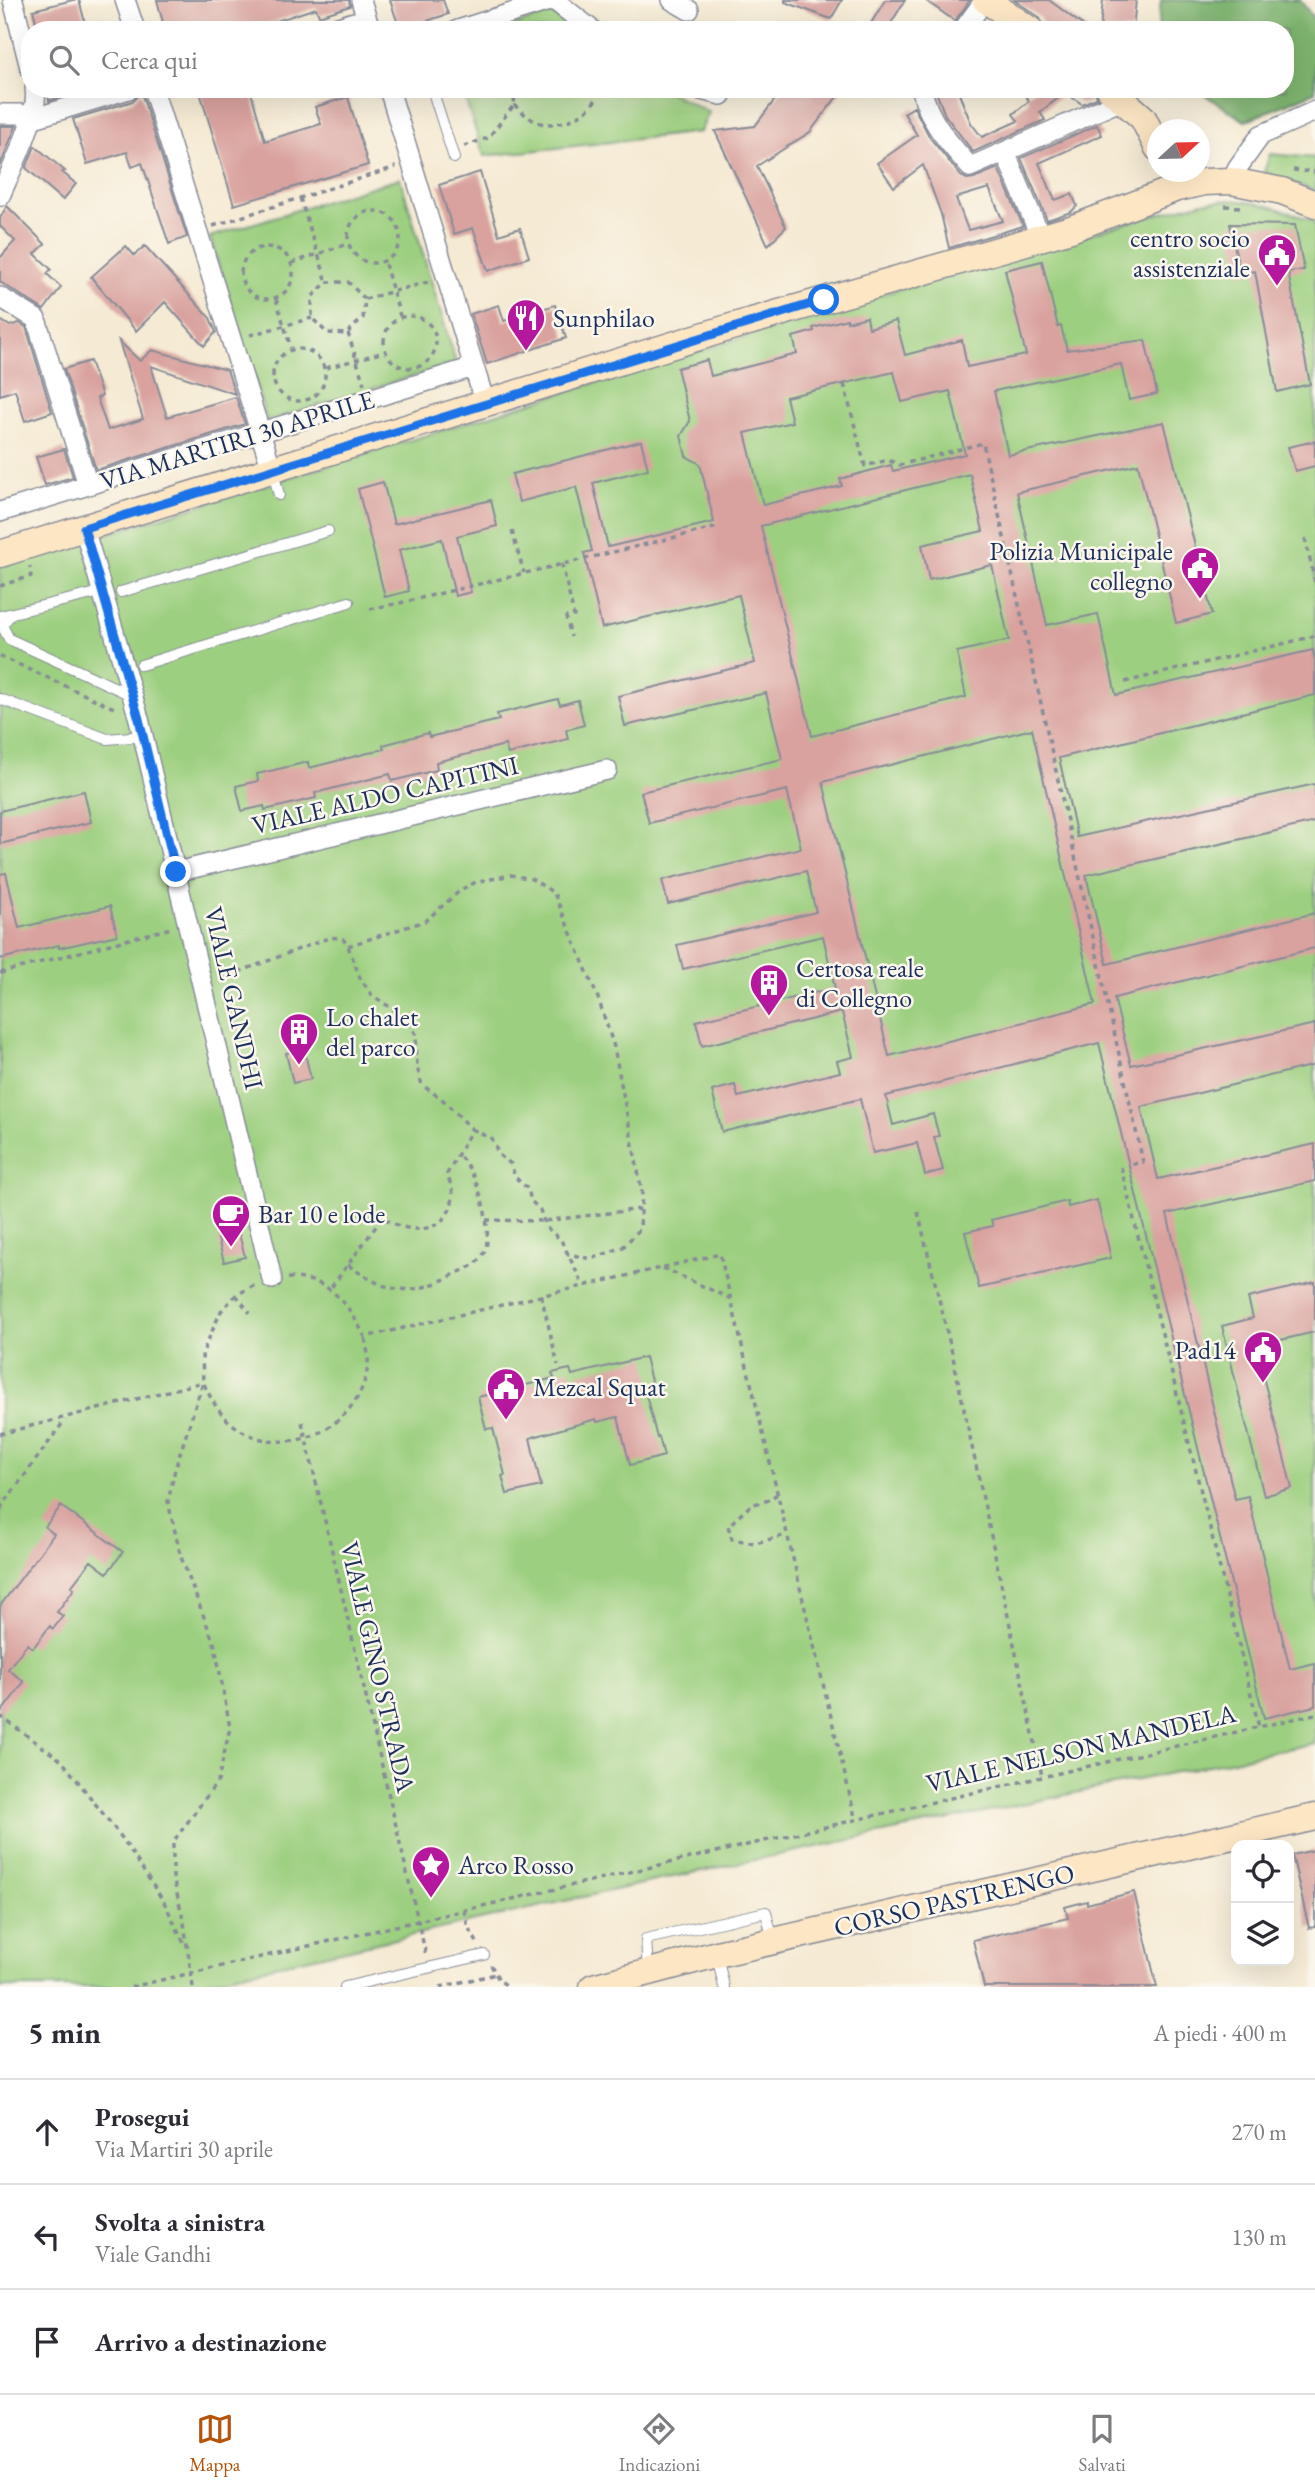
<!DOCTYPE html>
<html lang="it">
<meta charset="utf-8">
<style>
body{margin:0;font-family:"EB Garamond",serif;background:#f2f2f3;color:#2b2b33}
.controls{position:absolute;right:21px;bottom:21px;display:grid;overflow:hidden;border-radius:14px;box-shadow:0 7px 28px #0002}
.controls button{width:63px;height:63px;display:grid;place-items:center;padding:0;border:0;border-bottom:2px solid #e1e1e2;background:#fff;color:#2b2b33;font:35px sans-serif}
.compass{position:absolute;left:1147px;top:119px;width:63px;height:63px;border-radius:50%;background:#fff;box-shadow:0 7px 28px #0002;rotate:68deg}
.stop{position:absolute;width:21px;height:21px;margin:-16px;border:5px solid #1a73e8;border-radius:50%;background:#fff}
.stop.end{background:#1a73e8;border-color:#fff;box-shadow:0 2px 7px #0008}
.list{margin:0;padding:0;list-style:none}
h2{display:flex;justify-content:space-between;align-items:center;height:91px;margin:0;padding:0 28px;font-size:30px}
h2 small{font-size:23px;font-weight:400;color:#7c7c81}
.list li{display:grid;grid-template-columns:46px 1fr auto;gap:21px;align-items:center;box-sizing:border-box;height:105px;padding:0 28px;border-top:2px solid #e1e1e2}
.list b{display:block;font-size:26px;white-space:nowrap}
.list p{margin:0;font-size:23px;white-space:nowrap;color:#7c7c81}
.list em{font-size:23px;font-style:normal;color:#7c7c81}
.icon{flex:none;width:38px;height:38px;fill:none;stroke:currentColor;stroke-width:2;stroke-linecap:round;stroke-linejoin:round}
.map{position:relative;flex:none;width:1315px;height:1987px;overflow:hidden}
.search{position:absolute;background:#fff;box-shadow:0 7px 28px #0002;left:21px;right:21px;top:21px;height:77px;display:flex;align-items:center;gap:18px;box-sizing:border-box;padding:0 24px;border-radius:28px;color:#7c7c81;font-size:26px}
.sheet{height:406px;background:#fff}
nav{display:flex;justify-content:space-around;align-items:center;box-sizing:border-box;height:98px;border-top:2px solid #e1e1e2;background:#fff;font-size:19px;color:#7c7c81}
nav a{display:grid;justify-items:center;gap:4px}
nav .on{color:#b45309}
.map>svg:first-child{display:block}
.green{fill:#9ccf7f;stroke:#5c7f6e;stroke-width:2}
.forest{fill:#7db26e;stroke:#4c7066;stroke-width:2}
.building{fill:#d9a29f;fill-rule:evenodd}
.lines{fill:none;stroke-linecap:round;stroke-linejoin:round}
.lane-casing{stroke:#888c98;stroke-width:12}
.street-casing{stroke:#888c98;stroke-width:22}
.secondary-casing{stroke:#888c98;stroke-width:29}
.path{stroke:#888c98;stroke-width:3.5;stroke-dasharray:5 5;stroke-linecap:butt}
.lane{stroke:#fff;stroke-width:10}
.street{stroke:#fff;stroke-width:19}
.secondary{stroke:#fce6c4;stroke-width:26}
.route{stroke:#1a73e8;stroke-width:9}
.labels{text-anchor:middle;stroke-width:5;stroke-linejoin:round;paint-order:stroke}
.poi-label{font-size:26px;fill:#1b2f5e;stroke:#fbf7ec;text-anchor:start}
.street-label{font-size:26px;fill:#1b2f5e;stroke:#fbf7ec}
</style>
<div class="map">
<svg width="1315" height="1987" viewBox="0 0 1315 1987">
<rect width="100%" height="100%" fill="#fbf7ec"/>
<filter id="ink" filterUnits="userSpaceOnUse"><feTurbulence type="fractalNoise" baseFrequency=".0143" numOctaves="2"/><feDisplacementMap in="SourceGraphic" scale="14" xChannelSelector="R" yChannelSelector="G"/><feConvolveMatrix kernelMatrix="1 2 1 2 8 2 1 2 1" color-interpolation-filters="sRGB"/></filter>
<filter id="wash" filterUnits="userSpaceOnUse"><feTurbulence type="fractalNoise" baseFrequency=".00686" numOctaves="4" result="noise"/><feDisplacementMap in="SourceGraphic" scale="28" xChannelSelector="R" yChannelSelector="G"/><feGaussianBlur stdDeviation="1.57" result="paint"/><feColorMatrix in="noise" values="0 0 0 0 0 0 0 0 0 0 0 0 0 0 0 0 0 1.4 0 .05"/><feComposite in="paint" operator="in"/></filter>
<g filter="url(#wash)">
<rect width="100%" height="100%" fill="#f5ead3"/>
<path class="green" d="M551,13L573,30H500Z
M462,89H663L709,112L700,132L484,156Z
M1270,154L1315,158V191L1264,172Z
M400,178L456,363L267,421L210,237Z
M1229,200C1261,202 1286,210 1315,222V1743L668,1878L180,1987H0V567L876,296L1154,215L1203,202Z"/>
<path class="forest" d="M1161,0H1300L1315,20V92L1245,121L1196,89H1285V30H1158Z"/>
<g id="blocks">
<path class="building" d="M73,0H79L87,30H38L33,10Z
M157,0H349L350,6L319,16L316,8L249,30H165Z
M390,0H443L448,14L400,30Z
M785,0H842L831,19L785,2Z
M885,0H905L887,30H867Z
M925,0H970L955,21Z
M1014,0H1049L1089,30H1046L1039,17Z
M1103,0H1136L1133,30H1100Z
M47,89H86L49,101Z
M199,89H250L265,141L321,124L315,107L348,97L368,165L234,205Z
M783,89H843L810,132L757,166L786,227L768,245L715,131L755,126Z
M935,89H957L971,123L982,137L1018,121L1013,114L1029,101L1026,96L1036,89H1095L1097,98L1082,104L1065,93L1040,112L1045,120L973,152L945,115Z
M141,92L187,237L169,244L142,163L132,167L127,152L87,164L73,119L133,101Z
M914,107L930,138L961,176L967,179L974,178L998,168L1023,226L949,248L941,214L923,165L894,187L877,163L917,135L904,113ZM989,188L1003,221L968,230L956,198Z
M1097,125L1102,135L1039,163L1055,200L1072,194L1077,206L1071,212L1047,220L1021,158Z
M0,126H16L0,166Z
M35,146L65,171L62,172L76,184L63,200L26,168Z
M480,172L499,235L520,228L529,257L488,271L473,228L454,234L439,185Z
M7,206L45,244L35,254L51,269L47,274L61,287L44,310L0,282V258L15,241L0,226V218Z
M1230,224L1295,225L1304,270L1288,272L1310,384L1277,392L1255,271L1240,274Z
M126,246L134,255L145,246L210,318L216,332L204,346L165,302L136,331L91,277Z
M1042,261L1058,327L1061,326L1067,350L1145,340L1157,394L1129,400L1121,364L994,391L1008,455L1164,422L1212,614L1176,623L1138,464L1017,492L1047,625L1098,614L1116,695L1313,650L1315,660V695L1059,758L1077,837L1315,784V822L1086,875L1107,964L1315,913V948L1114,998L1131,1065L1315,1024V1065L1141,1107L1158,1179L1315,1144V1181L1167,1214L1235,1499L1248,1496L1290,1669L1315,1663V1706L1264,1718L1099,1043L886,1096L893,1125L933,1114L939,1136L934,1137L943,1170L925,1175L917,1143L873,1153L860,1099L722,1132L712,1091L735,1085L738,1097L840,1072L837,1061L853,1057L842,1012L702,1046L696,1021L835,988L823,936L683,969L677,945L816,912L806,871L668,904L662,880L801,848L787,790L649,823L641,792L782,759L766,693L625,726L618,696L755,663L739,595L602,628L584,553L592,551L576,487L519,502L512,474L641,441L648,469L593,483L608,547L714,522L700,464L686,456L681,436L690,421L677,368L707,360L711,376L797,354L793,337L814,331L813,328L847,319V322L867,317L869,328L896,321L905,355L962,340L967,367L1026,355L1005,270ZM894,372L902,402L950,391L965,454L893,471L891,465L840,479L842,486L763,505L745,433L792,422L786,397ZM970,474L983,531L922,545L929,580L992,565L1009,640L957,652L966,697L812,736L761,526ZM1032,729L1095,1004L889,1056L823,782Z
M499,305L504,321L555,305L566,338L487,364L471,314Z
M0,320L10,326L19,323L26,327L52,412L25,421L15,390L0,395Z
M119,341L140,361L152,350L227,370L235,394L151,366L167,417L236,397L245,424L96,470L64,369L90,361L102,396L97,398L108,430L143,419Z
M1315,441V466L1295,471L1288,447Z
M64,449L73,477L45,485L36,457Z
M383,482L394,524L491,500L497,526L457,536L471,592L455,596L442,539L399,550L409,591L385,597L358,489Z
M558,699L560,705L578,700L584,725L566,730L568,739L508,754L505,745L436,762L437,770L392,781L390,774L315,793L316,798L265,810L264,806L242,811L236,786L258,781L257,774L308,762L309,768L384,749L383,745L428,733L429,737L499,720L497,714Z
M84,791L91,822L0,844V811Z
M6,873L19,928L110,906L117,935L59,948V945L0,959V874Z
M304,1049L311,1079L293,1083L286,1053Z
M1097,1200L1111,1258L979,1288L965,1232L993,1226L991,1220L1067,1201L1068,1207Z
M239,1234L245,1257L224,1262L218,1239Z
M1315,1282V1332L1255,1346L1292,1488L1264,1496L1222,1326L1253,1318L1248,1298Z
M645,1357L653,1389L645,1391L657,1438L659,1437L664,1456L630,1465L618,1417L597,1422L596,1419L530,1438L541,1486L507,1494L502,1476L505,1475L493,1428L486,1429L478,1397L554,1378L552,1373L570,1369L572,1375Z
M61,1506L123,1552L107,1573L91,1561L71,1587L74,1589L57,1612L63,1616L53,1629L50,1626L33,1648L27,1644L8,1669L24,1682L0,1714V1606L54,1534L45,1527Z
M1315,1850V1927L1309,1928L1292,1855Z
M1134,1892L1157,1987H984L973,1940L1068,1918L1065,1907L1087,1901V1904Z"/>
</g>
</g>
<g filter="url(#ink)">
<use href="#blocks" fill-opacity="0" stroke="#888c98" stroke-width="2"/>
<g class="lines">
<g class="lane-casing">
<path id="lane" d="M432,89L454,158
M273,472L279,495
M121,592L328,531
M12,613L2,625L9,639L131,695
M0,616L101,592
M141,665L349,602
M0,699L107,739L143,736
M717,1955L724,1987
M648,1971L646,1939L766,1912L773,1941
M345,1987L484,1955"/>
</g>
<g class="street-casing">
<path id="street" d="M13,0L30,68
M125,0L135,30
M361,0L370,30
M554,0L592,30
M672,0L689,10
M329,30L354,22
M458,30L552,0
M963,30L985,0
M153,89L272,470
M389,89L485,403
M697,89L721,95
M922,89C927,120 951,145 970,167L1122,100
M0,114H21L31,119
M31,119L129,89
M1005,152L1041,238
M1231,181L1238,167L1261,135L1315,111
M0,196C10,172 40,113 35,89
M0,297L36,319L88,485
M0,512L474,367
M84,528L139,719L272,1279
M176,872L607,770"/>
</g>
<g class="secondary-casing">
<path id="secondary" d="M986,0L1030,30
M1110,89L1143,118L1158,148
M0,554L731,327L1071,229L1177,188L1204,182L1231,181L1282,191L1315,204
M593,1987L717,1954L1315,1817"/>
</g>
<path class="path" d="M633,89L663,95L665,89
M600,93L612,89
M514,105C521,110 529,119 537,122C560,130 595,113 600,89
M464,146L488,138L514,105L515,89
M1293,170L1315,172
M300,198L327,282
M1225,206L1240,207
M348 237a26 26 0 1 1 52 0a26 26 0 1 1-52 0Z
M213,226L396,167
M241 273a26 26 0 1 1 52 0a26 26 0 1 1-52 0Z
M292,263L347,244
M385,264L400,316
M327,282H348L365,299L363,318L346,334L327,333L312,318V297Z
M276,299L291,348
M365,299L428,282
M384 342a26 26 0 1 1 52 0a26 26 0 1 1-52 0Z
M348,333L364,384
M250,335L312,318
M273 375a26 26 0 1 1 52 0a26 26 0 1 1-52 0Z
M326,368L384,352
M844,384L865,466L888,460L900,465L983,443L1143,1162L1129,1165
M512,531L524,573
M1305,538L1315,582
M562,564L574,616L566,617L571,637
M0,586L31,576L30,566
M370,609L400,603L718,527
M0,656L116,709
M1125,682L1315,636
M348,946L425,921L462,889L476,882L511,875L532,879L554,893L598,998L614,1047L642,1192L640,1229L623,1247L591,1259L568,1254
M0,973L171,928
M220,979L331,937L343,939L348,946L360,978L372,995L406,1018L416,1034L417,1067L422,1085L443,1100L472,1129L447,1174C449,1180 453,1189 453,1196C449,1235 408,1236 383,1217L330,1289
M472,1129L492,1139L499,1155L511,1164L515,1177L528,1189L531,1201L540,1210L546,1227L561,1240L583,1285
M1121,1167L1259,1727
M918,1212L953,1357L1042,1776
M486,1220L544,1221L641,1209
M348,1265C390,1295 411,1297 457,1273C466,1269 478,1264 483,1255C494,1236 482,1194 473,1176C470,1168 463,1161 458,1154
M663,1268L729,1298
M288,1278C330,1277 348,1304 365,1337L720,1254L856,1821
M236,1295L250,1313
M541,1295L558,1365
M204,1384C211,1399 218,1412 231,1423C282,1466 363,1428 368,1363C369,1355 366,1345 365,1337
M302,1422L426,1955
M0,1434L203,1382
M777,1494L769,1500L751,1505L728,1526L732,1539L755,1543L787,1535
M0,1509L65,1420
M0,1716L62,1761L122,1838L164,1902L185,1945
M464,1910L468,1927L478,1944
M491,1965L499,1980L509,1987
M131,1987L1315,1714
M193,1987L184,1923L173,1877V1842L218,1781L230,1728L215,1646L181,1557L168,1502L175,1469L203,1382L202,1354L209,1338L221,1311L236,1295L257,1284
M440,1987L496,1974"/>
<use href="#lane" class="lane"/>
<use href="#street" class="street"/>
<use href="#secondary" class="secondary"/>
</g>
</g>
<g class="lines" filter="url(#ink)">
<path class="route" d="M176,872L139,719L84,528L824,300"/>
</g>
<defs>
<g id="civic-pin" transform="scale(2.0125)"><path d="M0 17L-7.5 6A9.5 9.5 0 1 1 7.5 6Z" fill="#b5179e" stroke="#fbf7ec"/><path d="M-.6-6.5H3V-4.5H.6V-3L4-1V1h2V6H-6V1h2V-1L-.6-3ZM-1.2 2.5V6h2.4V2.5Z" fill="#fff"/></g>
<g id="restaurant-pin" transform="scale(2.0125)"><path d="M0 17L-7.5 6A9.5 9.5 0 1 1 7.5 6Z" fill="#b5179e" stroke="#fbf7ec"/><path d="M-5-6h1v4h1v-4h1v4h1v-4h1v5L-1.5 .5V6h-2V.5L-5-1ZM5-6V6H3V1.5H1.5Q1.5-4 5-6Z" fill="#fff"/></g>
<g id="building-pin" transform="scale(2.0125)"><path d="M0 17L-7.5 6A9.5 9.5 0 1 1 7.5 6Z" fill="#b5179e" stroke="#fbf7ec"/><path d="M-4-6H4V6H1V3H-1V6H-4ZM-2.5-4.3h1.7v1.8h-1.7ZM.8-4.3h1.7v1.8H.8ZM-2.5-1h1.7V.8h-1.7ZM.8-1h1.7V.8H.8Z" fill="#fff"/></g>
<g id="cafe-pin" transform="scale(2.0125)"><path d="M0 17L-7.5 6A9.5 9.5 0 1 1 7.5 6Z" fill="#b5179e" stroke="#fbf7ec"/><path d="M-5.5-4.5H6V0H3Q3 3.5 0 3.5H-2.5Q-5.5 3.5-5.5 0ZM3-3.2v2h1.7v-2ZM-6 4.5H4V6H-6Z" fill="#fff"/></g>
<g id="sight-pin" transform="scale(2.0125)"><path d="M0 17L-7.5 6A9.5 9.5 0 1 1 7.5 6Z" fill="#b5179e" stroke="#fbf7ec"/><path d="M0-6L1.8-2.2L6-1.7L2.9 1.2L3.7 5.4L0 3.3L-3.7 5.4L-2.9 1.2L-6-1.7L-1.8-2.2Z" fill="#fff"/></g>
</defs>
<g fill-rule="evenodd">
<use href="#civic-pin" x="1277" y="253"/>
<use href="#restaurant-pin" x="526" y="318"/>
<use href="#civic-pin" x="1200" y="566"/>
<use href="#building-pin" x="769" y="983"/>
<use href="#building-pin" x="299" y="1032"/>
<use href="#cafe-pin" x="231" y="1214"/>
<use href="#civic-pin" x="1263" y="1350"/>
<use href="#civic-pin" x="506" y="1387"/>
<use href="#sight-pin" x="431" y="1865"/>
</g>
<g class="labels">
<g class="poi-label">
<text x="1250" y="247" text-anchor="end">centro socio<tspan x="1250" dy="30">assistenziale</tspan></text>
<text x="553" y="327">Sunphilao</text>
<text x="1173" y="560" text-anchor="end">Polizia Municipale<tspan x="1173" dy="30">collegno</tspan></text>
<text x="796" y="977">Certosa reale<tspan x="796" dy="30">di Collegno</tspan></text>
<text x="326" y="1026">Lo chalet<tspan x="326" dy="30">del parco</tspan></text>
<text x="258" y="1223">Bar 10 e lode</text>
<text x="1236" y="1359" text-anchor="end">Pad14</text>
<text x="533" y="1396">Mezcal Squat</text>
<text x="458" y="1874">Arco Rosso</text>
</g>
<g class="street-label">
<text transform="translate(237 440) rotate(-17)" y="9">VIA MARTIRI 30 APRILE</text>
<text transform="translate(385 795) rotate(-13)" y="9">VIALE ALDO CAPITINI</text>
<text transform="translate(234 998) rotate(77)" y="9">VIALE GANDHI</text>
<text transform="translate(378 1667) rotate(77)" y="9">VIALE GINO STRADA</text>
<text transform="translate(1081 1748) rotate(-13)" y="9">VIALE NELSON MANDELA</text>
<text transform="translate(954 1900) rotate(-13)" y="9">CORSO PASTRENGO</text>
</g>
</g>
</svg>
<div class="controls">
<button><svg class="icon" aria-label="locate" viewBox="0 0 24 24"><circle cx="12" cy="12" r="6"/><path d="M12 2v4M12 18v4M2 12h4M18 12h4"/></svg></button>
<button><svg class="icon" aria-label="layers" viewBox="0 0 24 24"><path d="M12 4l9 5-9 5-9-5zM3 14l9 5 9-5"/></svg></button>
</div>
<svg class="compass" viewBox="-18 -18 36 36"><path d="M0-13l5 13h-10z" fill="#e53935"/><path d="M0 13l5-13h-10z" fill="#7c7c81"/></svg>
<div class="stop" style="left:824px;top:300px"></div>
<div class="stop end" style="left:176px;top:872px"></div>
<div class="search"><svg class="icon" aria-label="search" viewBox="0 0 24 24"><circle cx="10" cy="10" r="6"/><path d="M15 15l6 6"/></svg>Cerca qui</div>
</div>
<section class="sheet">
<h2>5 min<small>A piedi · 400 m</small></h2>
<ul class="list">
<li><svg class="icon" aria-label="ahead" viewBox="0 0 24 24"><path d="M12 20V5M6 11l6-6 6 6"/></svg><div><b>Prosegui</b><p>Via Martiri 30 aprile</p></div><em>270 m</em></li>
<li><svg class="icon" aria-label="left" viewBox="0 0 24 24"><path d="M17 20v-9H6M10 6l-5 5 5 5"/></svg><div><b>Svolta a sinistra</b><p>Viale Gandhi</p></div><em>130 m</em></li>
<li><svg class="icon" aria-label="arrive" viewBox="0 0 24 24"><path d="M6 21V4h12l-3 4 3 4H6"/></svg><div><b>Arrivo a destinazione</b></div></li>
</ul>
</section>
<nav>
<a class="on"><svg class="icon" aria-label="map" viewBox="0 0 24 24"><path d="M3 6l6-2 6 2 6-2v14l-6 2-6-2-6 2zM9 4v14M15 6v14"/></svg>Mappa</a>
<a><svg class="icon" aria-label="directions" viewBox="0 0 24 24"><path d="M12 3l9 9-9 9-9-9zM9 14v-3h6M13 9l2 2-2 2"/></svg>Indicazioni</a>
<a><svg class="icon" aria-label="saved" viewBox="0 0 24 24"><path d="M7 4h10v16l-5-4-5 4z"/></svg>Salvati</a>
</nav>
